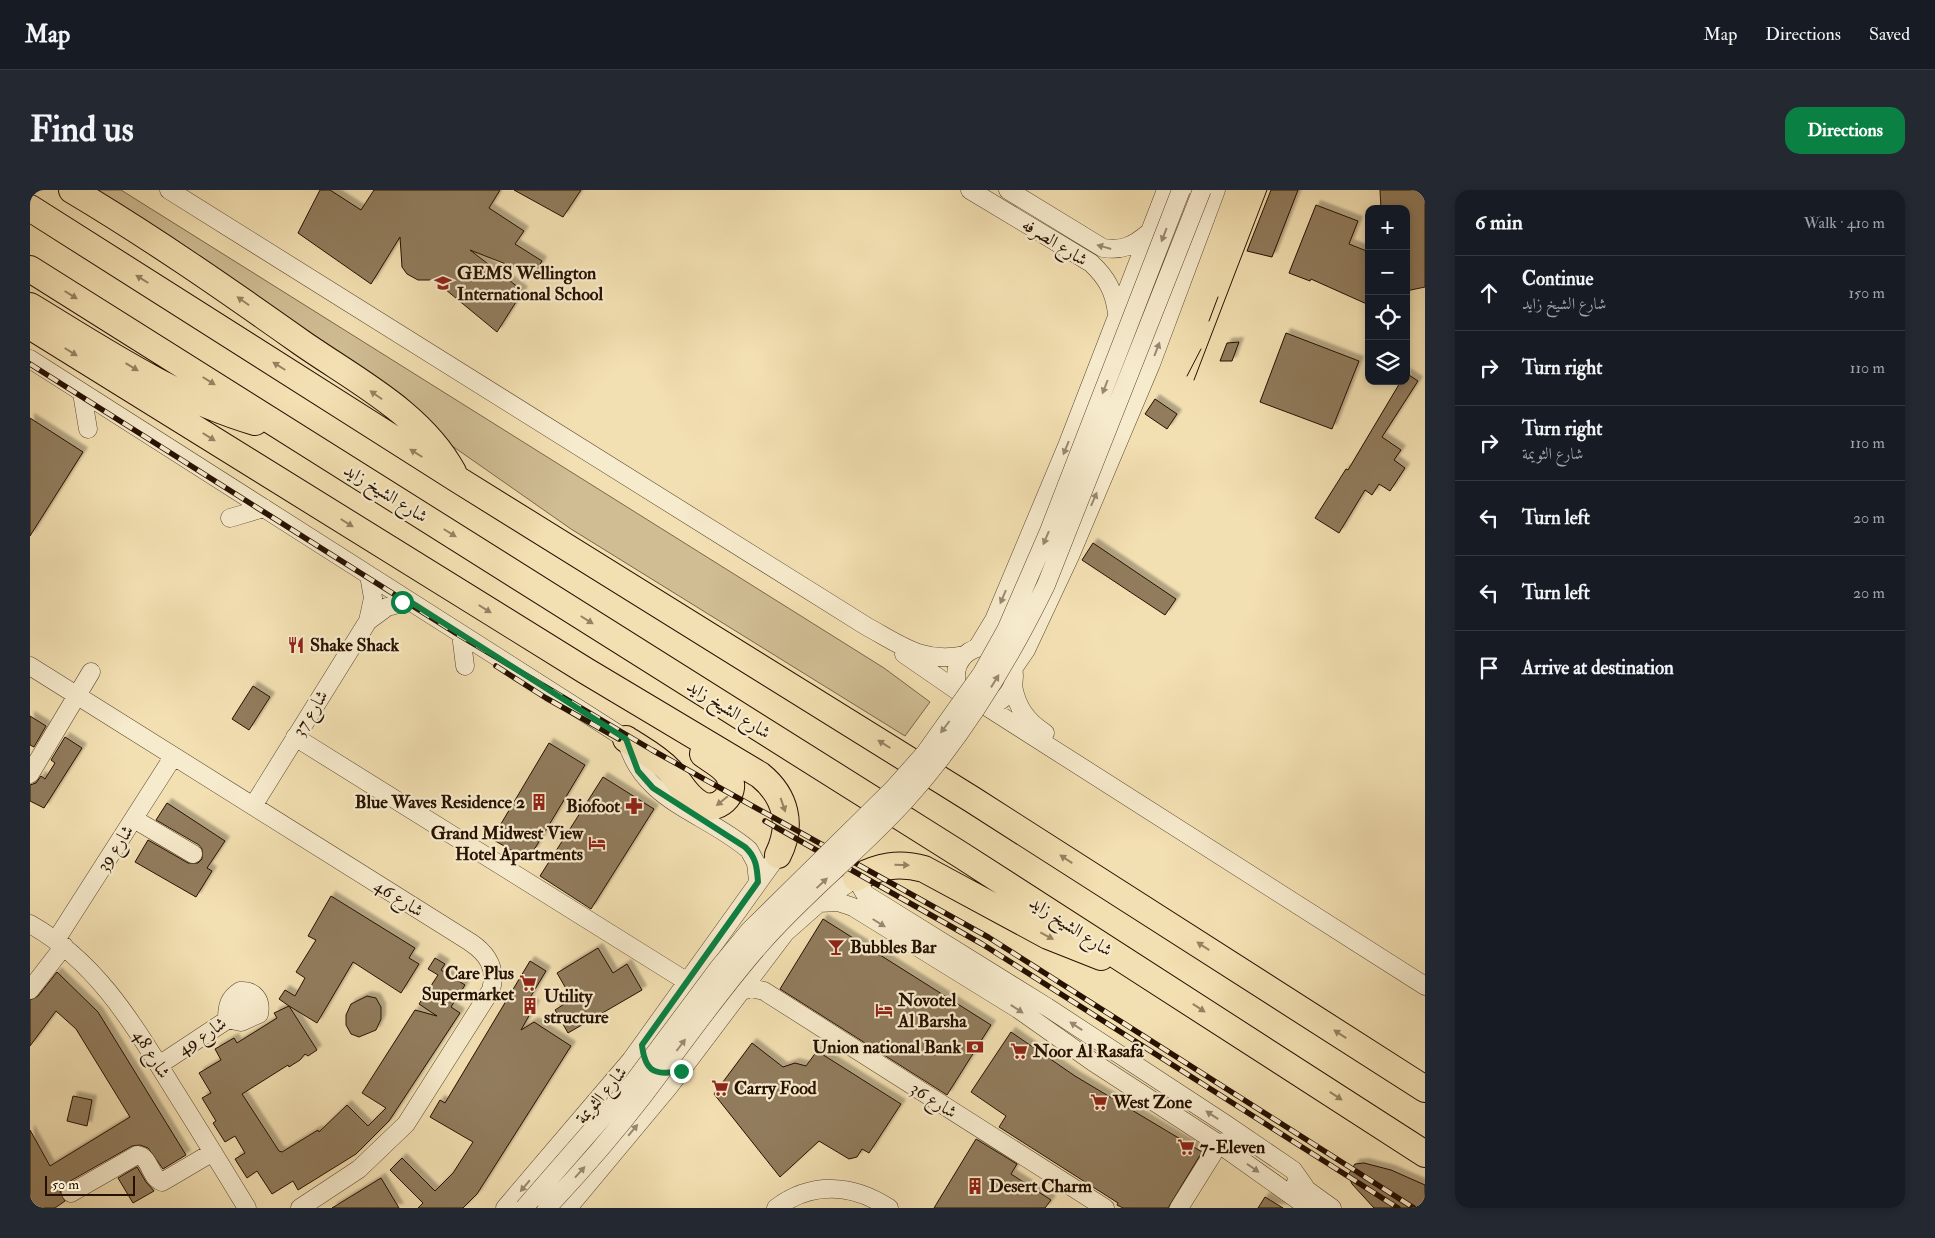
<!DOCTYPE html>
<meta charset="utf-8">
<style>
body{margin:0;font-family:"IM FELL Double Pica",Amiri,serif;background:#242831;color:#f1f3f6}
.controls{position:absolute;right:15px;top:15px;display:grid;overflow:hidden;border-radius:10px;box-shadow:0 2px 8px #0003}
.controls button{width:45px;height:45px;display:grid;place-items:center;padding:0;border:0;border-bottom:1px solid #363941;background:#171b24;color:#f1f3f6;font:25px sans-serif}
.scale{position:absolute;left:15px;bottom:12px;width:90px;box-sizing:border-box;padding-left:5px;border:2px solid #261000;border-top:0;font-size:14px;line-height:18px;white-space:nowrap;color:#261000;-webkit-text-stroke:4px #f7ebcd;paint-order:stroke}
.stop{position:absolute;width:15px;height:15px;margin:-11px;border:4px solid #0b8043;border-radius:50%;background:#fff}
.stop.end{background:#0b8043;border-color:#fff;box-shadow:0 1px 5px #0008}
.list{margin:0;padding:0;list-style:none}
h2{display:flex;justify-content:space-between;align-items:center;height:65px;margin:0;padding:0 20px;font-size:21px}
h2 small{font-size:16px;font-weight:400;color:#9ea1a6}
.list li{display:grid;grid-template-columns:32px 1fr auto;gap:15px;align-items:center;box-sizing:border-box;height:75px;padding:0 20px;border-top:1px solid #363941}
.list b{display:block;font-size:19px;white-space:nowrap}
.list p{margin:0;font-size:16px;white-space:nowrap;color:#9ea1a6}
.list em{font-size:16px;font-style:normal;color:#9ea1a6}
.icon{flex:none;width:28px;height:28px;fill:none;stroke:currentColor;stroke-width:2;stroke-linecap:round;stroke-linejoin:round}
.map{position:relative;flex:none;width:1395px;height:1018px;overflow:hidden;border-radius:15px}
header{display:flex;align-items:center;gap:30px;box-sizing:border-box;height:70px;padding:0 25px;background:#171b24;border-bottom:1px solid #363941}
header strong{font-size:24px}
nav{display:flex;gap:28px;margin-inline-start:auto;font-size:18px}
.intro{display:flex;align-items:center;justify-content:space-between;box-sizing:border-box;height:120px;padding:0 30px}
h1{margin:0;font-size:35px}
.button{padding:12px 22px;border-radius:15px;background:#0b8043;color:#fff;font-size:18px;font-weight:700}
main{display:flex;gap:30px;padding:0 30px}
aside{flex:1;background:#171b24;border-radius:15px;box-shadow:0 2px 8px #0003}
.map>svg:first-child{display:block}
.green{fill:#d0bd94;stroke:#7b664a}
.building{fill:#917c5d;stroke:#261000;filter:url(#shadow)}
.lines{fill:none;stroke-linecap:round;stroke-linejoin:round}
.minor-casing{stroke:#59442c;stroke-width:19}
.highway-casing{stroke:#261000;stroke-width:28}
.minor{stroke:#f7ebcd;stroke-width:18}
.highway{stroke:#f3e0b2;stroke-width:26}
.tram{stroke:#261000;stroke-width:1}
.rail-casing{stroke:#261000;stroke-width:5.5}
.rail{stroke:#f7ebcd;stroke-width:4;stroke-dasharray:11;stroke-linecap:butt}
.minor-bridge-casing{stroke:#59442c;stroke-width:19;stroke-linecap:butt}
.minor-bridge{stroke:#f7ebcd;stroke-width:18}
.oneway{fill:#998871}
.oneway2{fill:#978262}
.route{stroke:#0b8043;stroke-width:6}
.labels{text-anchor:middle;stroke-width:4.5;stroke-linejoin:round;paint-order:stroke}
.street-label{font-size:18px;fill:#261000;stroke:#f7ebcd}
.poi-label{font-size:18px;font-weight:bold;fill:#261000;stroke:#f7ebcd;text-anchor:start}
</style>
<header>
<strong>Map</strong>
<nav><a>Map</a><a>Directions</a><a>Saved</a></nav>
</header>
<div class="intro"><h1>Find us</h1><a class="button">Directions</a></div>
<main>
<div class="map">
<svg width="1395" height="1018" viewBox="0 0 1395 1018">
<defs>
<filter id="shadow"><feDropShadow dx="4.5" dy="-4.5" stdDeviation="1" flood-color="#0004"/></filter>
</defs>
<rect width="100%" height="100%" fill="#f3e0b2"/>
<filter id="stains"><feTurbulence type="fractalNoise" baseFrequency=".004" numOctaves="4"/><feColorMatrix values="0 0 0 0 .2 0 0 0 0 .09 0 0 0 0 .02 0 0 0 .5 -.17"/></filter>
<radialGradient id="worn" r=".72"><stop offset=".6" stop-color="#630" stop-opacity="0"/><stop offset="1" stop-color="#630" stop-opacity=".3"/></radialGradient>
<path class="green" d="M56,0H91L854,478L900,512L875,546L541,339Z"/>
<path class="building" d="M290,0H300L331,20L344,0H470L459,18L494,41L485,54L512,71L504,85L440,60L493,101L467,142L404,90H388L377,84L372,77L370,47L341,94L268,43Z
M484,0H551L533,27Z
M1241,0H1268L1242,67L1217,61Z
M1350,0H1395V97L1376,101V19H1351Z
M1286,15L1328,31L1319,54L1339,62V115L1281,89L1280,91L1259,83Z
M1256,143L1329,171L1302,239L1230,212Z
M1209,152L1202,171H1190L1197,153Z
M1376,183L1388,191L1352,247L1371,260L1364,270L1375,278L1360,301L1349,294L1342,305L1335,300L1309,343L1285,328L1316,279L1318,280L1371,191H1376Z
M1125,209L1147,224L1137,239L1115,224Z
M0,228L53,262L0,346Z
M1063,353L1146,409L1135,425L1052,370Z
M223,496L240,507L219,540L202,529Z
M0,526L16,536L4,557L0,555Z
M35,547L52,558L14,618L0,611V595L6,593L11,586L15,589L25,573L21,570Z
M519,553L555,575L498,670L462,649Z
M573,587L624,619L561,719L510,686Z
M137,613L195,651L177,678L182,681L166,707L105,672L118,650L158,673H168L172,669V659L169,655L126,630Z
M301,706L385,758L379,768L389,774L371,803L323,772L287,833L259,816L287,860L278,866L275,864L270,870L259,877L258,875L212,904L249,961L252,962L288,940L289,942L317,915L338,936L356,918L332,903L385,820L407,826L389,814L408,785L398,779L405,768L415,774L411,780L435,795L421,817L430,823L359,931L326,964L268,1000L263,991L242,1004L227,981L217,988L205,969L215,963L205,946L195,952L183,933L186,931L172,908L181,903L169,883L191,870L185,859L204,848L207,853L247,828L244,823L259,816L249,809L255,800L265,806L275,788L266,782L286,750L278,746Z
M793,729L961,835L917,905L750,799Z
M568,758L583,783L597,774L612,800L538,843L525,820L542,809L527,783Z
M500,771L516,781L498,811L505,815L491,840L504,832L541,856L447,1004L433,1018H388L393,1013L360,980L372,968L405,1001L423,983L443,952L400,927L410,910L415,913Z
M27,782L68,822L156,965L133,979L118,958L110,955L102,956L35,994L30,1002L35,1011L25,1018H6L0,1009V940L20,976L100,927L46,839L26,821L0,856V810L8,806Z
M337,806L346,808L351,817V829L346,840L329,847L321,844L316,835V825L321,814Z
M981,842L1045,886L1172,962L1138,1018H1093L1087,1015L1088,1013L969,937L976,926L941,902Z
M722,853L753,877L765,873L776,876L787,861L871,914L839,963L832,959L827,967L819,969L789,951L750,987L684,904Z
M43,906L62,910L57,936L37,931Z
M946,949L987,974L981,984L1021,1010L1015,1018H904Z
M1334,973L1361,980L1395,995V1018H1344L1322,994L1318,985L1325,974Z
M107,977L116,992L124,1001L103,1013L88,988Z
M351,988L369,1018H302Z
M1235,1007L1253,1018H1228Z"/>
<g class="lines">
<g class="minor-casing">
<path id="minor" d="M139,0L836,436C871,455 893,474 935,465
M940,0L1061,73C1077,88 1084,101 1087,123
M978,0L1073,58C1091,61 1103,56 1117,44
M0,169L596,549C612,612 675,622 719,660L726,673L728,691
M52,203L58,239
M200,328L234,318
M338,431L343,408L339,385
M431,444L435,476
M926 486a29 29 0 1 1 58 0a29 29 0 1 1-58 0Z
M947,458L964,430L1037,256L1136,0
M874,464L932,504
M0,476L440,752C458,764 467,778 461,800L376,934L329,979L270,1018
M983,479L996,460L1040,366L1121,174L1186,0
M983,496C987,517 996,531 1015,543
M954,515L1395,796
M265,547L656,791
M0,584L61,482
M223,616L338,431L357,417L379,411
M104,629L163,664
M789,713L808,712L823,717L988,819L1063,872L1189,954L1279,1018
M0,734C66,771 102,832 141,895C167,936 192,977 217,1018
M26,750L143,567
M0,800L34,756
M210,801C224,800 232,810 229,824L211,832L197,829C197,816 199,808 210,801Z
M709,802L721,798L734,801L1075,1018
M129,875L215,818
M1266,992L1302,1018
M41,1003L107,965C121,967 119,987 132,992L183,962
M475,1018L601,870L748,665
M538,1018L638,898L755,743L789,713L826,688L835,704L1017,817L1194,933L1263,980L1275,997
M746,1018C782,991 823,994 859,1018
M1149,1018L1189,954L1200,951"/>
</g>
<g class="highway-casing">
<path id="highway" d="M42,0C121,47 197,100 272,153C325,190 391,223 423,282
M0,18L427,289L943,610L1395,899
M0,79L931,665L1395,964
M0,116C73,160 143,208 225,232
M0,136L556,481L730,585C756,606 763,635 748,665
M596,549C611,559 627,567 639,580C650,591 655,606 670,614C687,623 708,605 699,586C694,576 682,571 673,564
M826,688C849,676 868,672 894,679L1018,746L1071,767"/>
</g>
<use href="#minor" class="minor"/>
<use href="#highway" class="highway"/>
<path class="tram" d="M1179,131L1188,107
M1157,186L1171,159
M1164,190L1237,0"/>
<g class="rail-casing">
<path id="rail" d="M0,174L427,444L622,560L958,747L1384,1018
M466,476L516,508L589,549
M735,631L952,754L1368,1018"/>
</g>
<use href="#rail" class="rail"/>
<g class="minor-bridge-casing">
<path id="minor-bridge" d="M494,1018L602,894L690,776L719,741L863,599L895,563L952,483L976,440L1019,341L1151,0
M517,1018C551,982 584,944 614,905C652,855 688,803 730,755C775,703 830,661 876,610C934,546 978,473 1016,395L1172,0"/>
</g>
<use href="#minor-bridge" class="minor-bridge"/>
</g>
<defs><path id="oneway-solid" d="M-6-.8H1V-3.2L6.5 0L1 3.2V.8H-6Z" transform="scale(1.25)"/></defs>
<g class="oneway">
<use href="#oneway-solid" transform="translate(1134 45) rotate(111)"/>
<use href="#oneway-solid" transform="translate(1074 57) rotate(-164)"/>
<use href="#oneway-solid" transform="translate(1127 159) rotate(-69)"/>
<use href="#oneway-solid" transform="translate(1075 197) rotate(111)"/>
<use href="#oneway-solid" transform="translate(1036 258) rotate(112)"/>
<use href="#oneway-solid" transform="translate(1064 309) rotate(-67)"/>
<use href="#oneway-solid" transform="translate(1016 348) rotate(113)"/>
<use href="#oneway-solid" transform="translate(973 407) rotate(113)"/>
<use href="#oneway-solid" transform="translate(965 491) rotate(-58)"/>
<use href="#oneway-solid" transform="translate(915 537) rotate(127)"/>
<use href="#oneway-solid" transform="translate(792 693) rotate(-43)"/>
<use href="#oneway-solid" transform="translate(849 733) rotate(32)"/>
<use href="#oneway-solid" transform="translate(987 819) rotate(33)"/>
<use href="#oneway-solid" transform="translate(1046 836) rotate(-147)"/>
<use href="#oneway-solid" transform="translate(651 855) rotate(-53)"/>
<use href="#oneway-solid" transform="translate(1182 925) rotate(-147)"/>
<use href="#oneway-solid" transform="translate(603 940) rotate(-50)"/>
<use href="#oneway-solid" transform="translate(1223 978) rotate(35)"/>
<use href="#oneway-solid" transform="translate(550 982) rotate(-48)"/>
<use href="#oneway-solid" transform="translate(495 996) rotate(130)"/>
</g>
<g class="oneway2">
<use href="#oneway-solid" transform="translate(112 89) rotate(-148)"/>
<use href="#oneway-solid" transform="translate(41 105) rotate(32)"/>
<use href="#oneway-solid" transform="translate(213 111) rotate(-145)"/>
<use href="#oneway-solid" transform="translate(41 162) rotate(32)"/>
<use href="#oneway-solid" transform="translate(249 176) rotate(-148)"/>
<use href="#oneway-solid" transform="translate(102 177) rotate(31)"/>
<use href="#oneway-solid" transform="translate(179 191) rotate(32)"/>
<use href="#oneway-solid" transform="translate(346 205) rotate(-145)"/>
<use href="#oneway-solid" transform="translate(179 247) rotate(32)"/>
<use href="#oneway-solid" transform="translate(386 263) rotate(-148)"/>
<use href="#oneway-solid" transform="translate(317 333) rotate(32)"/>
<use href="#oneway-solid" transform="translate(420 343) rotate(32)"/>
<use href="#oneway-solid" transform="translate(455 419) rotate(32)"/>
<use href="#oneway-solid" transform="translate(557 430) rotate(32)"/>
<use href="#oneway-solid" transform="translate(854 554) rotate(-148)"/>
<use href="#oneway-solid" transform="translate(692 611) rotate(141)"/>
<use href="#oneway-solid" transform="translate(753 615) rotate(71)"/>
<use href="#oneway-solid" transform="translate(1036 669) rotate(-147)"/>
<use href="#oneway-solid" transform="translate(872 675) rotate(2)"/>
<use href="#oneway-solid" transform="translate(1017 746) rotate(28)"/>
<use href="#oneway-solid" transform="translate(1173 756) rotate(-147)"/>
<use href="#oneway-solid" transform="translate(1169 818) rotate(33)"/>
<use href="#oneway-solid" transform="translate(1310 844) rotate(-147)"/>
<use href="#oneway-solid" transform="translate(1306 906) rotate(33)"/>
</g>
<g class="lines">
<path class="route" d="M372,412L379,411L596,549L608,581L623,598L715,657C726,667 727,677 728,692L612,855C615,882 625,886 651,881"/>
</g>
<defs>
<g id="school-bare" transform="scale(1.35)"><path d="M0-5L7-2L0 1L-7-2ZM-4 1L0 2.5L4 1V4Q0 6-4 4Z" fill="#8f2418" stroke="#f7ebcd" stroke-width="2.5" paint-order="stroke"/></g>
<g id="restaurant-bare" transform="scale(1.35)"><path d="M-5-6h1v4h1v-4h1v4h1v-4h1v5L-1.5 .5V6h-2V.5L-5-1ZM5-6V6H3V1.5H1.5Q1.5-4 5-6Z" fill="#8f2418" stroke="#f7ebcd" stroke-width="2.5" paint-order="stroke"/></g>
<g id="building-bare" transform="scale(1.35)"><path d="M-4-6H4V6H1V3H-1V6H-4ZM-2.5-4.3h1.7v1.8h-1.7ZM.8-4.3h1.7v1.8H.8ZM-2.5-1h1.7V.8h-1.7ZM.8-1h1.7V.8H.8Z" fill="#8f2418" stroke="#f7ebcd" stroke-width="2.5" paint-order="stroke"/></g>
<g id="pharmacy-bare" transform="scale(1.35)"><path d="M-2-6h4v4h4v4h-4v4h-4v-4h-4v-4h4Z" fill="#8f2418" stroke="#f7ebcd" stroke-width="2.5" paint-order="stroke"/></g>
<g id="hotel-bare" transform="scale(1.35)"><path d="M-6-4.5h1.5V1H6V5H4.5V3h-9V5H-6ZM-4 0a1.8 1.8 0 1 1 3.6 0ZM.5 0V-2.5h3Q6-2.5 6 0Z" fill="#8f2418" stroke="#f7ebcd" stroke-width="2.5" paint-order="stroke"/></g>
<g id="bar-bare" transform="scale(1.35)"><path d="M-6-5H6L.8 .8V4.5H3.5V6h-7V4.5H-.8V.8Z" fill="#8f2418" stroke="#f7ebcd" stroke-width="2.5" paint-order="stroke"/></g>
<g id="supermarket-bare" transform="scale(1.35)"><path d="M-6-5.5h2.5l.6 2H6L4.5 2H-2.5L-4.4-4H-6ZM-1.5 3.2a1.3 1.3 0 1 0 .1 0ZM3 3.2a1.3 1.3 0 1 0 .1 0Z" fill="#8f2418" stroke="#f7ebcd" stroke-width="2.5" paint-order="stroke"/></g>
<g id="bank-bare" transform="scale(1.35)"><path d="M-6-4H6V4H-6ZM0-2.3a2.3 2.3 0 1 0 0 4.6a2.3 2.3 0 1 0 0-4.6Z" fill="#8f2418" stroke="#f7ebcd" stroke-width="2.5" paint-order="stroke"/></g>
</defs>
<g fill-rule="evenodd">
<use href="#school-bare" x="413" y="93"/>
<use href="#restaurant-bare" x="266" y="455"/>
<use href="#building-bare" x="509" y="612"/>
<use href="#pharmacy-bare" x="604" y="616"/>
<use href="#hotel-bare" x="567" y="653"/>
<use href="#bar-bare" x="806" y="757"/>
<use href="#supermarket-bare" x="498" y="793"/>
<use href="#building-bare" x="500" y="816"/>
<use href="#hotel-bare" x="854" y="820"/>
<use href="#bank-bare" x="945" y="857"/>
<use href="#supermarket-bare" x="989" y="861"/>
<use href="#supermarket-bare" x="690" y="898"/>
<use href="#supermarket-bare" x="1069" y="912"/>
<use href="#supermarket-bare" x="1156" y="957"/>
<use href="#building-bare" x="945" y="996"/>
</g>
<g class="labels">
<g class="street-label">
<text transform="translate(1025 52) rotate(32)" y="6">شارع الصرفه</text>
<text transform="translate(356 303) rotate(32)" y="6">شارع الشيخ زايد</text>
<text transform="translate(699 519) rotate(32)" y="6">شارع الشيخ زايد</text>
<text transform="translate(280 523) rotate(-58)" y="6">شارع 37</text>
<text transform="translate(85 658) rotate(-57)" y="6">شارع 39</text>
<text transform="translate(369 708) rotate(32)" y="6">شارع 46</text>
<text transform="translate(1041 736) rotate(33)" y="6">شارع الشيخ زايد</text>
<text transform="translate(172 846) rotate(-34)" y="6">شارع 49</text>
<text transform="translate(122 864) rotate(58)" y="6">شارع 48</text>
<text transform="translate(571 905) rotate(-50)" y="6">شارع الثويمة</text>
<text transform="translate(904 910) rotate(33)" y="6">شارع 36</text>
</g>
<g class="poi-label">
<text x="427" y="89">GEMS Wellington<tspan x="427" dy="21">International School</tspan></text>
<text x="280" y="461">Shake Shack</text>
<text x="495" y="618" text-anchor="end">Blue Waves Residence 2</text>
<text x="590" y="622" text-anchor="end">Biofoot</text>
<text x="553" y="649" text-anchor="end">Grand Midwest View<tspan x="553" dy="21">Hotel Apartments</tspan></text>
<text x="820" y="763">Bubbles Bar</text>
<text x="484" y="789" text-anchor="end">Care Plus<tspan x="484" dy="21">Supermarket</tspan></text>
<text x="514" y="812">Utility<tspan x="514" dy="21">structure</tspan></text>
<text x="868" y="816">Novotel<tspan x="868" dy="21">Al Barsha</tspan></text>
<text x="931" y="863" text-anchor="end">Union national Bank</text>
<text x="1003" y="867">Noor Al Rasafa</text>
<text x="704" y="904">Carry Food</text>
<text x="1083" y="918">West Zone</text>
<text x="1170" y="963">7-Eleven</text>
<text x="959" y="1002">Desert Charm</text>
</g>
</g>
<rect width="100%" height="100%" filter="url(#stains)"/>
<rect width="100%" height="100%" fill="url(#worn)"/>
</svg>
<div class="controls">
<button>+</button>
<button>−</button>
<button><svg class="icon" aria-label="locate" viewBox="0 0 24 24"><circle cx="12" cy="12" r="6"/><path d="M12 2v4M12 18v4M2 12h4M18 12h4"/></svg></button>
<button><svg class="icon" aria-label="layers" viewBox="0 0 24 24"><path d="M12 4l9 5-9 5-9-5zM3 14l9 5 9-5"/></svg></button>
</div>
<div class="scale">50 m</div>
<div class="stop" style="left:372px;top:412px"></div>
<div class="stop end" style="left:651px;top:881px"></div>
</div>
<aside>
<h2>6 min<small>Walk · 410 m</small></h2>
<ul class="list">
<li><svg class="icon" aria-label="ahead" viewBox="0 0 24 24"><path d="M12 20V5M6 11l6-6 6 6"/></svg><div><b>Continue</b><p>شارع الشيخ زايد</p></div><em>150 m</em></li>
<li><svg class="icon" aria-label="right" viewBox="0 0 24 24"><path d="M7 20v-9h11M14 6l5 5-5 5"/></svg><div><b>Turn right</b></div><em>110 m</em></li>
<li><svg class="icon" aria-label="right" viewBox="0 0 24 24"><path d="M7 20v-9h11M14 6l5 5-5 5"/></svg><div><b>Turn right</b><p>شارع الثويمة</p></div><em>110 m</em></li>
<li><svg class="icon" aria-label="left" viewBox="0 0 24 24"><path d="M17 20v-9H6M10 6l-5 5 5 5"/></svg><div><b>Turn left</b></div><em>20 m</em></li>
<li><svg class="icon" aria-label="left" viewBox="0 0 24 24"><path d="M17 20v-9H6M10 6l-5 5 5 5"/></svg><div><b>Turn left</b></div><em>20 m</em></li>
<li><svg class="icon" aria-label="arrive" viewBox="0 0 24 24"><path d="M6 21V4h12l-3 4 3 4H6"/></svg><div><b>Arrive at destination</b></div></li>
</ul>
</aside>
</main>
